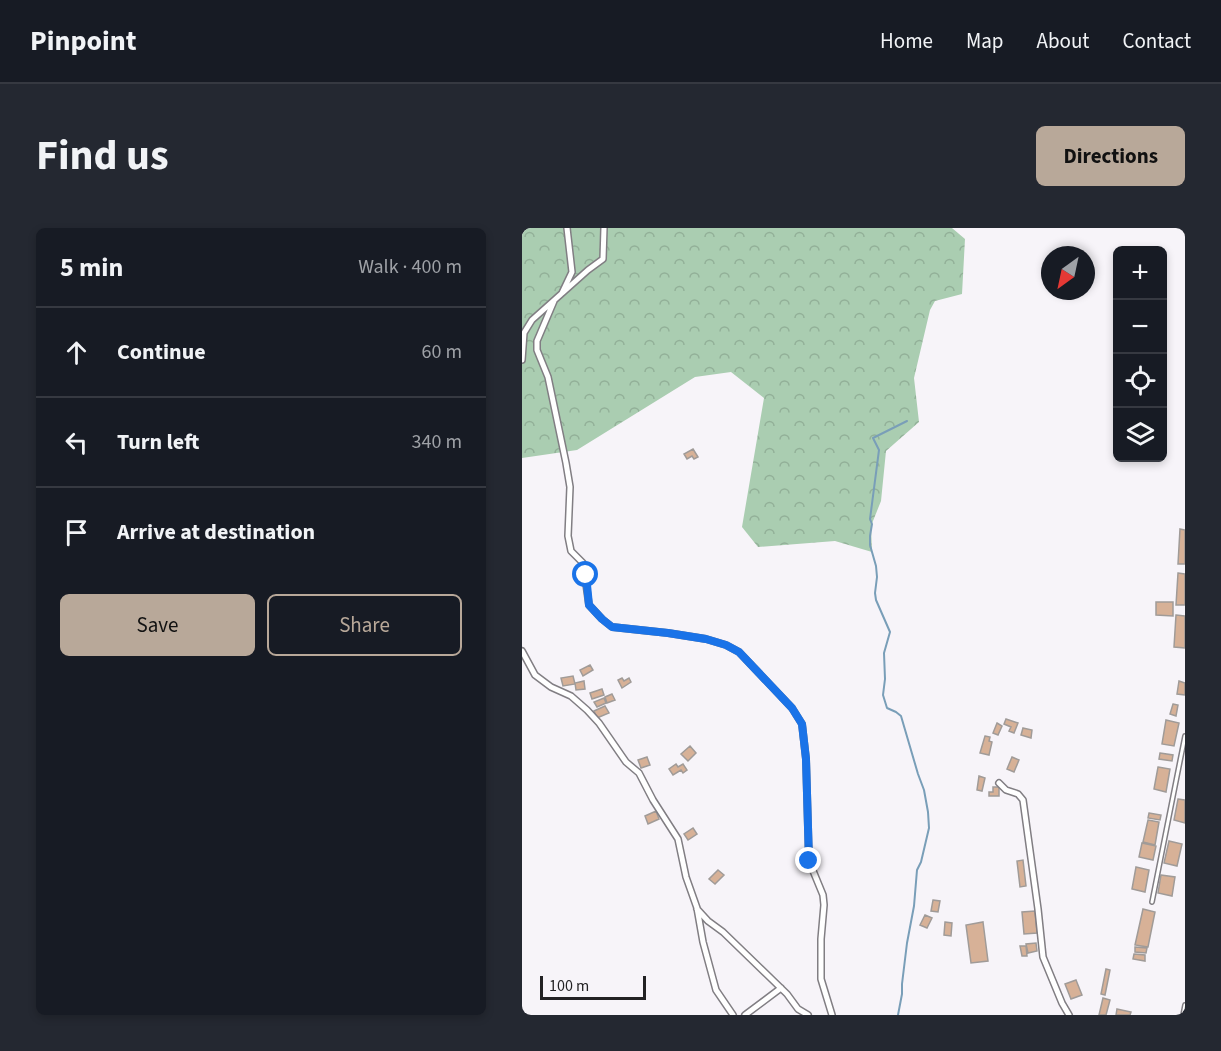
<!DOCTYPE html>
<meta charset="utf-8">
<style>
body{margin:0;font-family:"Source Sans 3",sans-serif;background:#242831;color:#f1f3f6}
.controls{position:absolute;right:18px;top:18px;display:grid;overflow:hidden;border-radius:9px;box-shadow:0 3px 9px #0003}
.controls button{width:54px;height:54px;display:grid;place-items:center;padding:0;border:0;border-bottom:2px solid #363941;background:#171b24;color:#f1f3f6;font:30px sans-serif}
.compass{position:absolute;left:519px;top:18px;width:54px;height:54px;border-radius:50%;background:#171b24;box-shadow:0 3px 9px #0003;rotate:213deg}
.scale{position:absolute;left:18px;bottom:15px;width:106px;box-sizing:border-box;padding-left:6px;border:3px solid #232224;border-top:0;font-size:16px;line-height:21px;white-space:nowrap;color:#232224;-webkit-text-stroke:4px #f7f4f9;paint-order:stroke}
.stop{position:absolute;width:18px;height:18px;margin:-14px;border:4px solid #1a73e8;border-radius:50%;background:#fff}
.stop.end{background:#1a73e8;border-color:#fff;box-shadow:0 2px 6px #0008}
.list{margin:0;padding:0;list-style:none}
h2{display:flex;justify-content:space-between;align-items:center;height:78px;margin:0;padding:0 24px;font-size:26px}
h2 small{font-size:20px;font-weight:400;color:#9ea1a6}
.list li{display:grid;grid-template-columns:39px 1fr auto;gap:18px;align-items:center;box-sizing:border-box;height:90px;padding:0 24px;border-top:2px solid #363941}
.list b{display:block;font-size:22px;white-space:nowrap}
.list em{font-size:20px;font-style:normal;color:#9ea1a6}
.actions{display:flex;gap:12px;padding:18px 24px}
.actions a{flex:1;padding:14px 0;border:2px solid #b8a899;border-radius:9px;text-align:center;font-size:21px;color:#b8a899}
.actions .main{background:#b8a899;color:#111}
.icon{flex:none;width:33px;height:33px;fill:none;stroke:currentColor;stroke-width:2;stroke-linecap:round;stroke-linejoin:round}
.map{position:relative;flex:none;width:663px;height:787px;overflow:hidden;border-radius:9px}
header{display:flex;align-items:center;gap:36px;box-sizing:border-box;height:84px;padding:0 30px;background:#171b24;border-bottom:2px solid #363941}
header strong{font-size:28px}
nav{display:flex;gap:33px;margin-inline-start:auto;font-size:21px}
.intro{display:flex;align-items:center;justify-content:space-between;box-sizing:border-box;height:144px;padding:0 36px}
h1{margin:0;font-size:42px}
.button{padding:15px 27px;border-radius:9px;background:#b8a899;color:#111;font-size:21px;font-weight:700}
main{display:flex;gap:36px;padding:0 36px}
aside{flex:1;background:#171b24;border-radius:9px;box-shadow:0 3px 9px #0003}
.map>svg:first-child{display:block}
.forest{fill:url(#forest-crowns)}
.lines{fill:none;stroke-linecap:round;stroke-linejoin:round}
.stream{stroke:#799eb8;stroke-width:2}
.building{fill:#d7b197;stroke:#a09b98;stroke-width:1.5}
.service-casing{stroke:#817e83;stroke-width:6}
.minor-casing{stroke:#817e83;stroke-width:8}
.service{stroke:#fff;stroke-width:3}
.minor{stroke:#fff;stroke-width:5}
.route{stroke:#1a73e8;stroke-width:8}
</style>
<header>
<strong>Pinpoint</strong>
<nav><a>Home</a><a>Map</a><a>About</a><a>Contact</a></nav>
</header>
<div class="intro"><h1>Find us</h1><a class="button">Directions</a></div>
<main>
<aside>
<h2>5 min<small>Walk · 400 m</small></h2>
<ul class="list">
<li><svg class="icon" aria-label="ahead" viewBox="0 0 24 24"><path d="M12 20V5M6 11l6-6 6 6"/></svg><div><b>Continue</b></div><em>60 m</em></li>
<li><svg class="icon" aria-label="left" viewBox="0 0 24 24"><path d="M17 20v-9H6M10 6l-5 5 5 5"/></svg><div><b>Turn left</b></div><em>340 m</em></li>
<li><svg class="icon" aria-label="arrive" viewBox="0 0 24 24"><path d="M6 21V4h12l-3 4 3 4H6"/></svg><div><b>Arrive at destination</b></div></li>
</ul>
<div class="actions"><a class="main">Save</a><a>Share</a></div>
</aside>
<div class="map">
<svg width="663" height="787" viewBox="0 0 663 787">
<defs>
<pattern id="forest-crowns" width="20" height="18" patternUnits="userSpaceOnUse" patternTransform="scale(1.5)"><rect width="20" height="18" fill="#aacdb1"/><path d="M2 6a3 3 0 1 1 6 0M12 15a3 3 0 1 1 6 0" fill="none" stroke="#92b098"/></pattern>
</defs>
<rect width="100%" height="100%" fill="#f7f4f9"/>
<path class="forest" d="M0,0H430L443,11L440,66L413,73L408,82L392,150L397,194L364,223L359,273L349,298L350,324L313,313L236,319L220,299L242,170L209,144L173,149L55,222L0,230Z"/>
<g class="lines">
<path class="stream" d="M376,787L380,766V756L385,715L392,678L395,642L399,634L407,600L406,584L402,562L396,546L379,488L374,484L365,480L361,467L363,451L362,425L368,404L354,372L353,365L355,349L354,338L348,317V308L350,296L348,291L357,222L351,210L385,193"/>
</g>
<path class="building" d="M171,221L176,229L172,231L170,228L165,231L162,226Z
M658,301L663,302V336H656Z
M656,345L663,346V377H654Z
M634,374H651V388L634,387Z
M654,387L663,388V420L652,419Z
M68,437L71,442L61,448L58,442Z
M51,448L53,456L41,458L39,450Z
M100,450L102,453L107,450L109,454L100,460L96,452Z
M62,453L63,461L54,462L53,455Z
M657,453L663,455V467L655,466Z
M80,461L82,467L70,471L68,465Z
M90,466L93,472L85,475L83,469Z
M82,470L84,475L75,479L72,474Z
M651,476L656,477L654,488L648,486Z
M83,478L87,485L75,490L72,483Z
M484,491L496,495L492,505L487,503L489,499L482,496Z
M644,492L657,495L652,518L640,516Z
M475,495L480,498L476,507L471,505Z
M501,500L510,502L509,510L499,507Z
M463,508L468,509L467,513L470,514L467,527L458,525Z
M168,518L174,525L166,533L159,526Z
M638,525L651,527L650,533L637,531Z
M125,529L128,537L119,540L116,532Z
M490,529L497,532L492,544L485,541Z
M154,536L156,539L161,536L165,542L161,545L159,542L151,547L147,541Z
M636,539L648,541L644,564L632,561Z
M457,548L463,550L460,563L455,562Z
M471,559H477V568H467V564H471Z
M656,571L663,572V595L652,592Z
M134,583L137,591L126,596L123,588Z
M627,585L639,587L638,592L626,590Z
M626,592L637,594L633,617L621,614Z
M171,600L175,606L166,612L162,606Z
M647,613L660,616L655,638L642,635Z
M620,615L634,618L631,632L617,629Z
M501,632L504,658L498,659L495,633Z
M614,639L627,642L623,664L610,661Z
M196,642L202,647L193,656L187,651Z
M639,647L653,649L650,668L636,665Z
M411,672L418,673L416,684L409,683Z
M621,681L633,684L626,719L613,717Z
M513,683L515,705L502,706L500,684Z
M403,687L410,690L405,700L398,697Z
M423,694L430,695L429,708L422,707Z
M461,694L466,733L449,735L444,697Z
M514,715L515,723L506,725L504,716Z
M498,718H504L505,728H500Z
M613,719L625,720L624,725L613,724Z
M612,726L623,727V733L611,731Z
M584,741L588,742L583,767L579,766Z
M554,752L560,767L549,771L543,756Z
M581,770L588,772L584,787H577Z
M595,781L609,784L608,787H594Z"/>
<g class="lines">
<g class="service-casing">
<path id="service" d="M630,674L663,508
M661,787L663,777"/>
</g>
<g class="minor-casing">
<path id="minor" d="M40,65L50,44L45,0
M32,73L15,113V122L26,149L44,235L48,259L46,308L49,323L61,335L67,377L80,391L90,399L146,405L184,411L204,417L217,424L270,480L280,496L284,531L287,633L301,667L302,677L299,711V751L310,787
M0,132L2,105L10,92L66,42L81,31L82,0
M0,423L13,447L29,459L49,468L65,482L77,495L104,534L117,545L131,572L156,611L164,649L175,680L181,714L194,762L211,787
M477,555L484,562L496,566L501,572L516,681L521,729L540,775L547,787
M175,681L186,693L201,704L265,766L276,781L286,787
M223,787L259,760"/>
</g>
<use href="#service" class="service"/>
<use href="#minor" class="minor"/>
</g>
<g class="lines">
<path class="route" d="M64,347L67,377L80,391L90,399L146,405L184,411L204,417L217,424L270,480L280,496L284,531L287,633"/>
</g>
</svg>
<div class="controls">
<button>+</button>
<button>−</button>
<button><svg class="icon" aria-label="locate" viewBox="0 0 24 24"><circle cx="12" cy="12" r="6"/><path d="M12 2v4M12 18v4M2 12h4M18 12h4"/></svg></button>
<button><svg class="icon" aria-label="layers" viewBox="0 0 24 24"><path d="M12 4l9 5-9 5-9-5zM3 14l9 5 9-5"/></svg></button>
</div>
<svg class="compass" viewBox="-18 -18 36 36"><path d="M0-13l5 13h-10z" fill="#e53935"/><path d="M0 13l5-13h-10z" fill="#9ea1a6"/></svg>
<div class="scale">100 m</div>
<div class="stop" style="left:64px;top:347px"></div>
<div class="stop end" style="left:287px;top:633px"></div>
</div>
</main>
